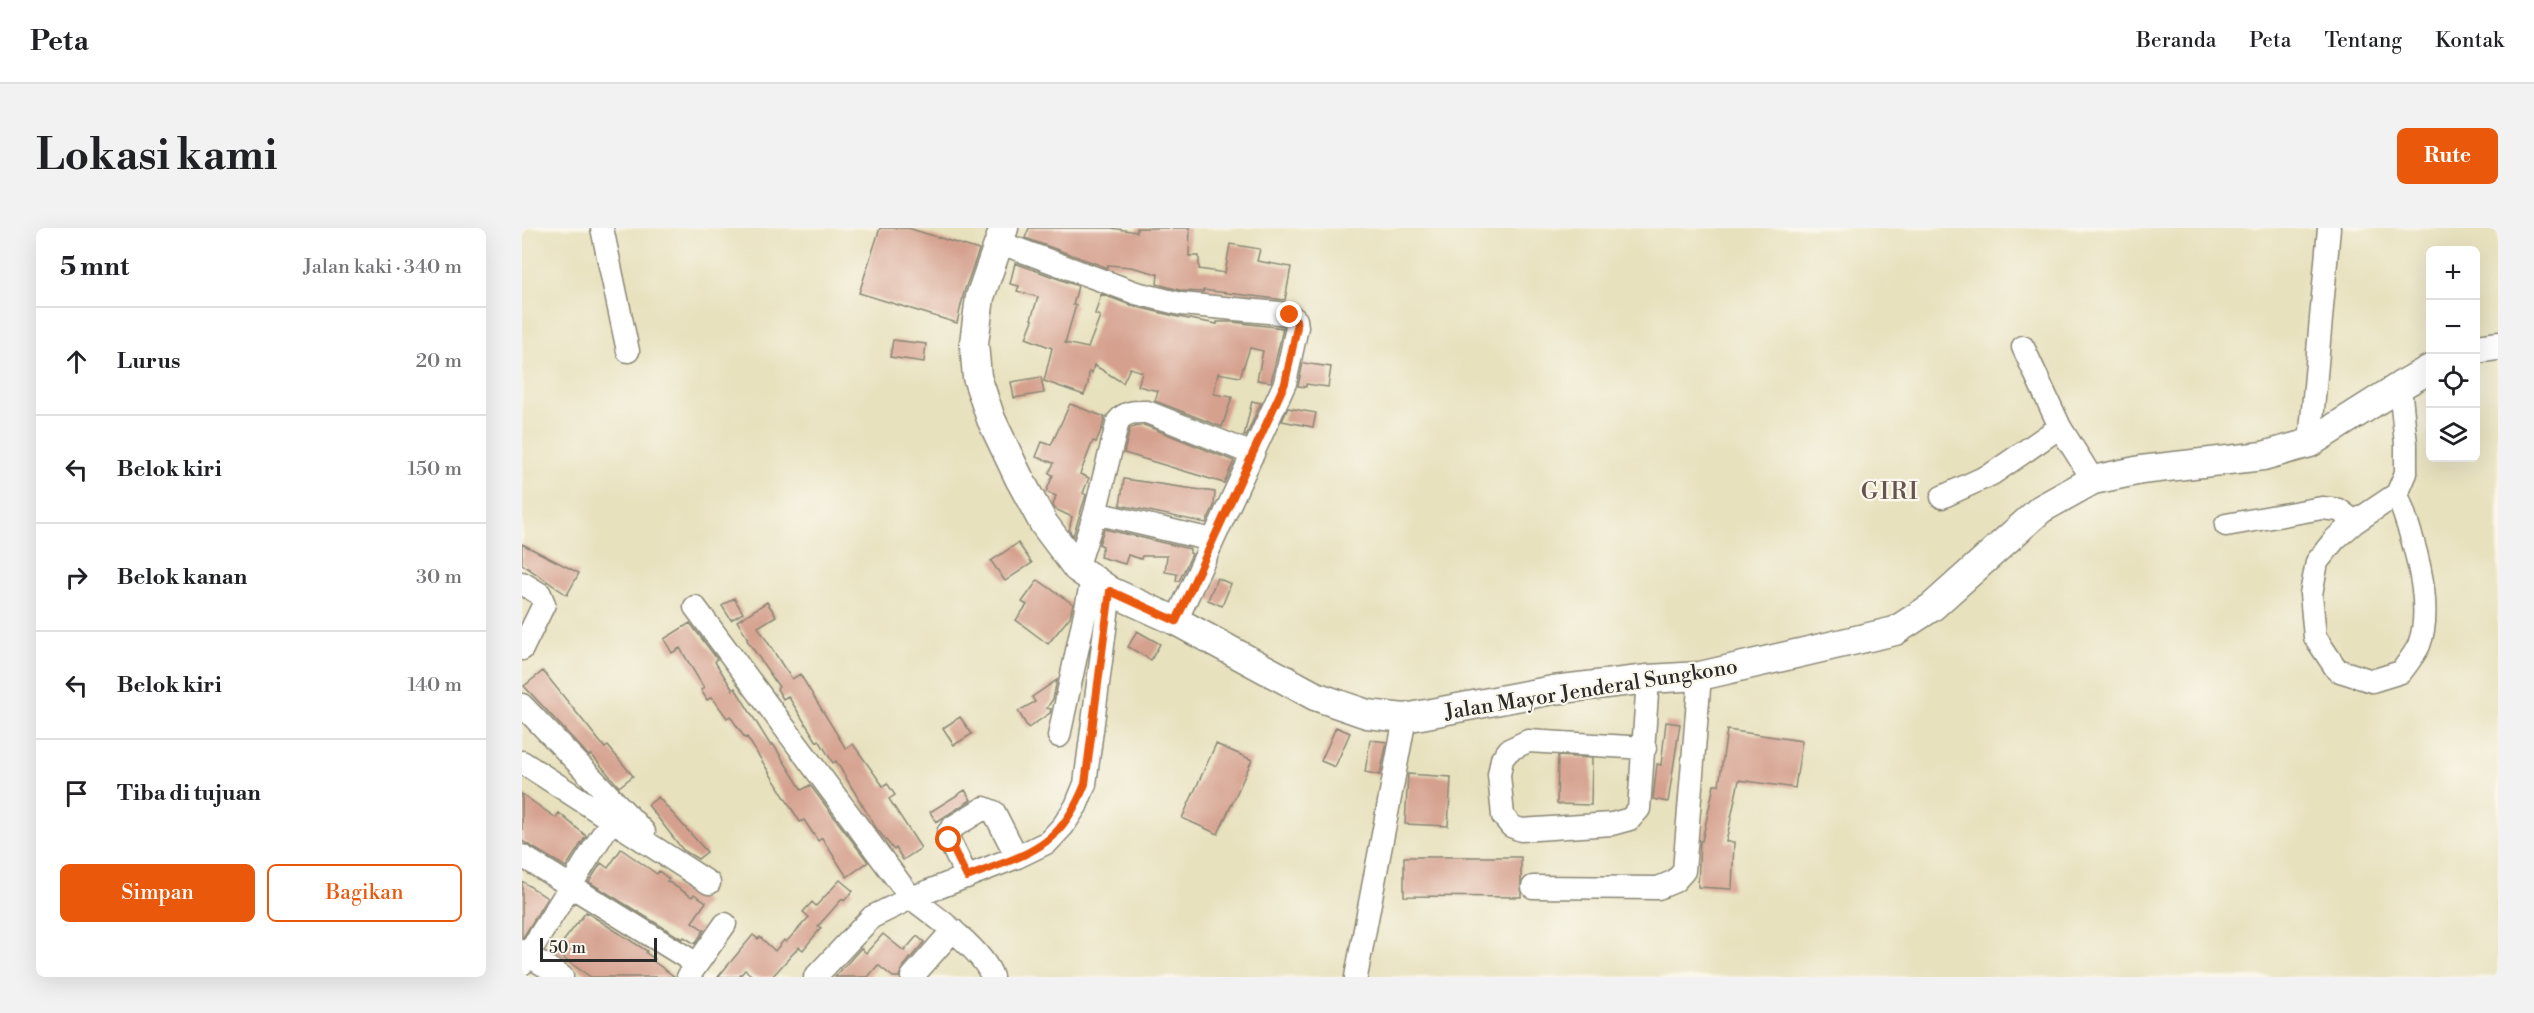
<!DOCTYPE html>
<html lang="id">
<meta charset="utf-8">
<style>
body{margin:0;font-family:"Libre Bodoni",serif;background:#f2f2f2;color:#202124}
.controls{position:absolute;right:18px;top:18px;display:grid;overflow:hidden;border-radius:9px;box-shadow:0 6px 24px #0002}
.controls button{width:54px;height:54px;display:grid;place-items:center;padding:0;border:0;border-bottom:2px solid #e0e0e0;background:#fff;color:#202124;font:30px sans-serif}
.scale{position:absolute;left:18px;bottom:15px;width:117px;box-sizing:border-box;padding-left:6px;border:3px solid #2b2b2b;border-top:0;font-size:16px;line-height:21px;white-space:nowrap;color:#2b2b2b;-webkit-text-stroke:4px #fbf7ec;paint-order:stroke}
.stop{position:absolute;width:18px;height:18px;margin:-14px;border:4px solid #ea580c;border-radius:50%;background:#fff}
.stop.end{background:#ea580c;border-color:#fff;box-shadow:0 2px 6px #0008}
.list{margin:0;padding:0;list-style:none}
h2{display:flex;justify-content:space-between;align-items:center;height:78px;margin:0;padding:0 24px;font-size:26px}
h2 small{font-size:20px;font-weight:400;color:#757577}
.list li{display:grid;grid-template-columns:39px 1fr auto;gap:18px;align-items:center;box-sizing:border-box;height:108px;padding:0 24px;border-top:2px solid #e0e0e0}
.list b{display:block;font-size:22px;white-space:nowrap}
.list em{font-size:20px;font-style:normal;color:#757577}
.actions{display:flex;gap:12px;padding:18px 24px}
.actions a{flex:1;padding:14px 0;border:2px solid #ea580c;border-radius:9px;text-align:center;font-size:21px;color:#ea580c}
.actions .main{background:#ea580c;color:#fff}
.icon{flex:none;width:33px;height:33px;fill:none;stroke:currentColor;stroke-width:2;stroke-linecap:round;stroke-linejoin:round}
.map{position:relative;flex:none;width:1976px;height:749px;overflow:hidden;border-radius:9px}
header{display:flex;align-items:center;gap:36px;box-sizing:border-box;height:84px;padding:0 30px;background:#fff;border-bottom:2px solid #e0e0e0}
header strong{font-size:28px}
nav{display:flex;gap:33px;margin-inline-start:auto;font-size:21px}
.intro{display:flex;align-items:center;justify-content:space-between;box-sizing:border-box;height:144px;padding:0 36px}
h1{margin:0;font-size:42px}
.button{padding:15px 27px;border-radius:9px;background:#ea580c;color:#fff;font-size:21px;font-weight:700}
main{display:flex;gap:36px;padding:0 36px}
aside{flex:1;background:#fff;border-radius:9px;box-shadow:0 6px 24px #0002}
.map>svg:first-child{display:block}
.building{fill:#d5a08e}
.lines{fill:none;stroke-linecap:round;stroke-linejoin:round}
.minor-casing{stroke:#898674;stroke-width:25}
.major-casing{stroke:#898674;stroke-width:31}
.minor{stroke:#fff;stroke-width:22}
.major{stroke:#fff;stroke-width:28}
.route{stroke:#ea580c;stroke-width:8}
.labels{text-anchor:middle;stroke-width:4.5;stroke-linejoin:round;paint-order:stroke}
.street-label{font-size:21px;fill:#2b2b2b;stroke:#fbf7ec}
.quarter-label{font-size:24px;letter-spacing:1.5px;fill:#66544e;stroke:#fbf7ec}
</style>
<header>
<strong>Peta</strong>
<nav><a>Beranda</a><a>Peta</a><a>Tentang</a><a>Kontak</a></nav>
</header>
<div class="intro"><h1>Lokasi kami</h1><a class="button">Rute</a></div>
<main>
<aside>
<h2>5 mnt<small>Jalan kaki · 340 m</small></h2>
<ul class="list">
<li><svg class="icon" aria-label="ahead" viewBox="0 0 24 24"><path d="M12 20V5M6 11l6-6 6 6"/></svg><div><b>Lurus</b></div><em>20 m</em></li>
<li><svg class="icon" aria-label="left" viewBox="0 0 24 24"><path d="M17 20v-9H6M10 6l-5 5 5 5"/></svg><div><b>Belok kiri</b></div><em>150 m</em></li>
<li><svg class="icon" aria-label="right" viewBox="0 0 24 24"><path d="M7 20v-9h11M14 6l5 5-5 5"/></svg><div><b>Belok kanan</b></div><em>30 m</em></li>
<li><svg class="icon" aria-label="left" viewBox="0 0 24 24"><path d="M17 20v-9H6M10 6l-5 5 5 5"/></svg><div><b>Belok kiri</b></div><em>140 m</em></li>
<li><svg class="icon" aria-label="arrive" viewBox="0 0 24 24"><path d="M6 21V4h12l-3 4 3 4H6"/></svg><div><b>Tiba di tujuan</b></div></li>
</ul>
<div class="actions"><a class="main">Simpan</a><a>Bagikan</a></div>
</aside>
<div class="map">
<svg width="1976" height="749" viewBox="0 0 1976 749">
<rect width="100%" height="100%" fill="#fbf7ec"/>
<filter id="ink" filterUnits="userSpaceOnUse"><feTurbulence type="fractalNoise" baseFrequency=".0167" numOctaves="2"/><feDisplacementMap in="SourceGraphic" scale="12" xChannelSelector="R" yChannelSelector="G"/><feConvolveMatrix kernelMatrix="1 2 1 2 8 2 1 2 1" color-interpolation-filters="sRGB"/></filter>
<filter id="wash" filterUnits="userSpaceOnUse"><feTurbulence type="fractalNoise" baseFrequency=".008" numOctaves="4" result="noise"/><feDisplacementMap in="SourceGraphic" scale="24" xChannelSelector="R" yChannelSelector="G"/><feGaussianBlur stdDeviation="1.35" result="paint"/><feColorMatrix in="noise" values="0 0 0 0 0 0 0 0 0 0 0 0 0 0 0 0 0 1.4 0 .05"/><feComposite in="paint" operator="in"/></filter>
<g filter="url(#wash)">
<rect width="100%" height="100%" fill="#e7e1be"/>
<g id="blocks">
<path class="building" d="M358,0H386L457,22L442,64L435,95L337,65Z
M507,0H589L615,4V0H668L667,28H677V41L703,45L708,16L738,21L735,33L769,39L763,72L681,62V64L661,63L635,56L636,46L609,39L586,37V40L503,10Z
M493,35L556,58L551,77H554L543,115L566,120L578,88L573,86L579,66L611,78L656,89L695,96V94H711L761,100L749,154L735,152L741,123L728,120L718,149L696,145L692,166L710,169L700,199L633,173L636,163L616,158L620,144L608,140L601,155L572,137L570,145L567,144L566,156L562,167L522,153L530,120L504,110L511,92L509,91L516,69L495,63L497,58L488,56Z
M371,112L404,116L402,134L368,129Z
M781,135L809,139L806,159L784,156V159L776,158Z
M519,149L522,165L492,170L489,154Z
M730,173L739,175L724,208H722Z
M548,176L583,189L580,200L574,214L571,213L558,246L567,250L561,265L564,267L551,308L547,302L550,289L533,281L531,277L534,268L524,264L531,247L527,245L532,235L514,229L520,214L529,217Z
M766,180L794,185L791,199L760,193Z
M622,197L712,233L702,255L602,225L608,200Z
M602,251L693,264L692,278L684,295L598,277Z
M582,301L668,321V325L670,326L657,353H654L655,346L643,344L645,328H620L619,331L606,327L603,336L578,329L581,318L577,316Z
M496,315L510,335L483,353L469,333Z
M0,316L57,345L45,367L0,336Z
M695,350L709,356L700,378L686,372Z
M516,352L551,376L548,389L526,416L494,392L505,377L500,374Z
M212,370L221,385L209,392L200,378Z
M245,374L254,388L236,399L261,438L270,451L278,446L324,521L331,516L361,558L365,555L373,567L367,571L399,620L381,632L374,620L372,622L354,600L314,533L311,535L297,512L295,514L266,468L261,471L255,461L257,459L225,412L226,411L215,393Z
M168,395L195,431L193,434L211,462L213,460L249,518L251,516L280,562L288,557L346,634L325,649L300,610L296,613L282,592L278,594L225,509L223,510L208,488L205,490L190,469L185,472L179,462L182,460L158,420L150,425L142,411Z
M615,403L638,416L629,432L606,419Z
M21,443L83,520L86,518L111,548L97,559L69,526L67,528L2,458Z
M535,452L531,471L525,480L529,481L528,485L506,500L496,483L513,474L510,469Z
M438,489L450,506L432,517L421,500Z
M1144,494L1158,496L1146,574L1131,571L1135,536L1139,537Z
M814,499L828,505L813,539L799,533Z
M1205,502L1280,513L1273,560L1217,552L1204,614H1212L1210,661L1176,659L1178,613H1180L1192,557H1197Z
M848,512L865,514L858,547L843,544Z
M694,516L730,532L696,606L660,590Z
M1036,528L1070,530L1069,577L1035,576Z
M886,546L929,549L926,598L883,596Z
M443,562L449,572L414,594L408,584Z
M0,566L34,590L37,585L64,608L44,639L0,613Z
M136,569L185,624L176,631L161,622L126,577Z
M99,621L135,646L137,643L147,651L145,653L170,669L172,666L184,674L170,694L182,702L173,716L162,709L160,711L67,654L79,635L86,640Z
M882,629H999V669L882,668Z
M318,652L331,663L322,673L320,671L296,698L299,700L281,722L277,719L250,749H232L223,742L217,749H196L231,707L236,711L238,709L253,723L262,712L264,714L287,689L281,684L290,674L294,678Z
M0,653L25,670L1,710H0Z
M64,684L125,723L124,725L133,731L131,733L153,749H69L51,737L33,724Z
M361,706L382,723L395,708L402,714L380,740L377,749H371L356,737L346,749H313L339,720L344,725Z"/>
</g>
</g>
<g filter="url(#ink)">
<use href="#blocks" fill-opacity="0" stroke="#898674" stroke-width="1.5"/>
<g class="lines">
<g class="minor-casing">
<path id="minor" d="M80,0L106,123
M476,14L614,65L659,76L757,85L768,87L774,92L775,99L763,155L654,393
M1501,119L1538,199L1571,252
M1788,215L1807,0
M1875,266C1890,306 1913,375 1897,417C1893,426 1885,436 1879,444L1850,453L1815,442L1793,409L1789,366L1795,334L1813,311L1833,294L1875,266L1884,245V216L1878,158
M1420,269L1470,246L1538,199
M573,285L690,312
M1704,297L1800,280L1817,282L1833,294
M555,340L573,285L596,193C604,183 613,184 625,184L731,226
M0,355L18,366L22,376L0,421
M173,379L389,670C412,687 462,723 470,749
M0,477L122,604
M537,508L570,352
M1123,520L1006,513L987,522L980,531L977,547L981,588L989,598L999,602L1090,596L1108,591L1117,581L1126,451
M0,534L187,655
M0,628L175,736
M445,649L427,612L426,605L431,599L462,580L472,584L495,629
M1011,659L1136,660L1153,653L1162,643L1178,448
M0,723L40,749
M0,736L97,580
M166,749L203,696
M293,749L350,689L389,670L495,629L526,614L541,598L554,578L563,556L588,363
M390,749L431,702
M834,749L883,490"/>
</g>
<g class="major-casing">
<path id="major" d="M482,0L458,69L452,115L455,149L469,191L497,250L522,296L555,340L588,363L654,393L793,468L845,486L883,490L1031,462L1126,451L1178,448L1373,403L1410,379L1519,281L1571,252L1619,242L1741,228L1788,215L1878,158L1908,141
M1954,121L1976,118"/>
</g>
<use href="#minor" class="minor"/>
<use href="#major" class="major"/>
</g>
</g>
<g class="lines" filter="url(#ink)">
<path class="route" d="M427,612L445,649C506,625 537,622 563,556L588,363L654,393L763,155L775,99L774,92L768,87"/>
</g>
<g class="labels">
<g class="street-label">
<text transform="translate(1069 461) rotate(-9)" y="7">Jalan Mayor Jenderal Sungkono</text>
</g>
<g class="quarter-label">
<text x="1368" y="271">GIRI</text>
</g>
</g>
</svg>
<div class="controls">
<button>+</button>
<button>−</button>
<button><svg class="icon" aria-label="locate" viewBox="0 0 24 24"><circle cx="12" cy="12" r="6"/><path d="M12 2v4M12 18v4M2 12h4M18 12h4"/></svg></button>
<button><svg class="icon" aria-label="layers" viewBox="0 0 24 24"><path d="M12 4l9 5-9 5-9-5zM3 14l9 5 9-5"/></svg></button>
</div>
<div class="scale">50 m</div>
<div class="stop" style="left:427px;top:612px"></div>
<div class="stop end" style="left:768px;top:87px"></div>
</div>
</main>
